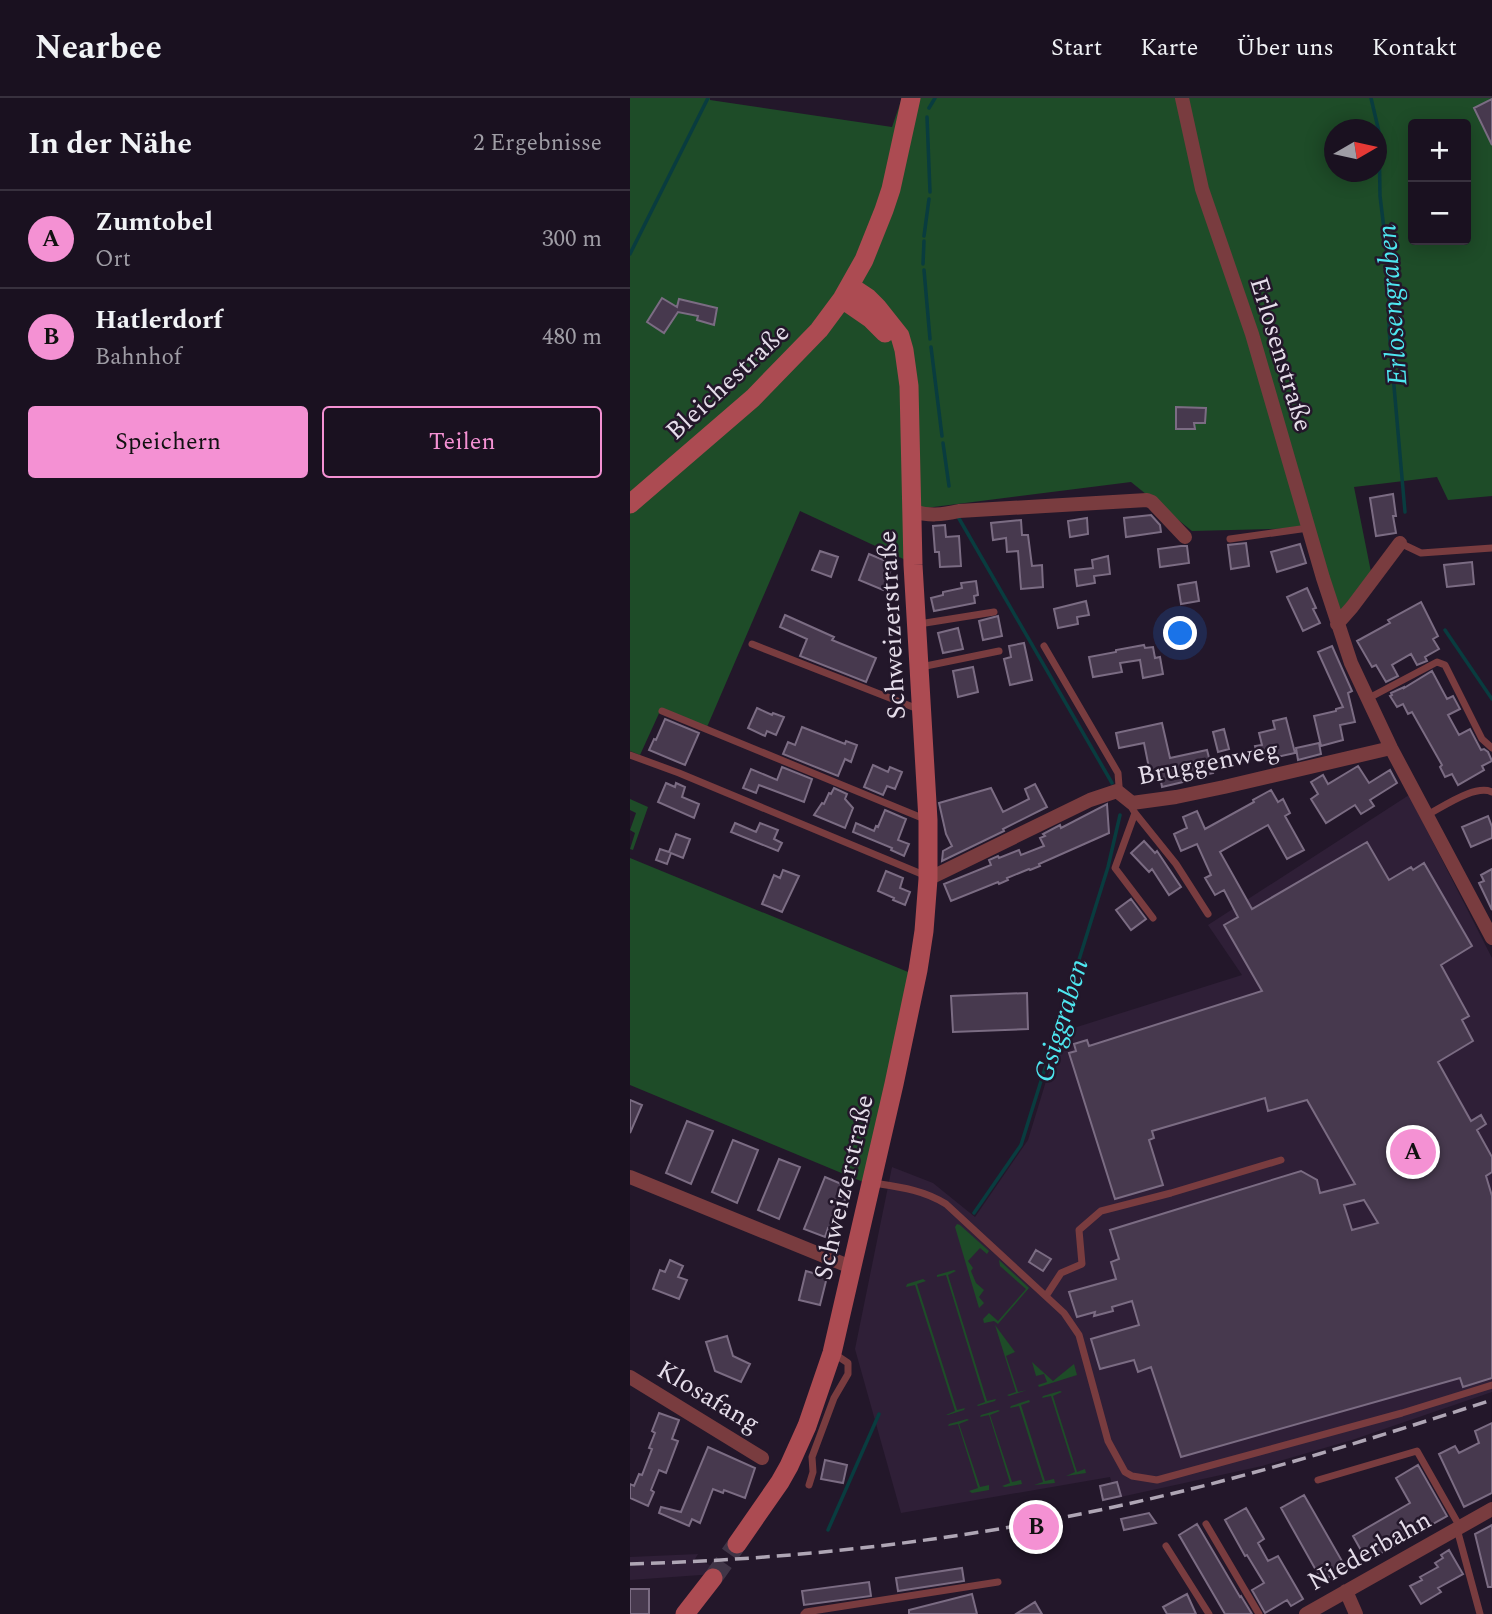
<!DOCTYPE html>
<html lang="de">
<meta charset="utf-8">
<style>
body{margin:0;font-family:Spectral,serif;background:#231a29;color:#f1f3f6}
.controls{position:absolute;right:21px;top:21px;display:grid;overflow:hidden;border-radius:7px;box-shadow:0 4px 18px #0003}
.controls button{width:63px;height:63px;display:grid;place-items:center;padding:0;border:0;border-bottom:2px solid #38313e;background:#1a1120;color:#f1f3f6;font:35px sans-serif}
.compass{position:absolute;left:694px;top:21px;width:63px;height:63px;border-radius:50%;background:#1a1120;box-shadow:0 4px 18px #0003;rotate:81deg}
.you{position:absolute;left:551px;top:536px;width:24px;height:24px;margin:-18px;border:5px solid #fff;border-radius:50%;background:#1a73e8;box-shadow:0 0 0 10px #1a73e833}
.badge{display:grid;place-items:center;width:46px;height:46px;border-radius:50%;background:#f491d3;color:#111;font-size:23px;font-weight:700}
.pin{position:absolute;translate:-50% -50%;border:4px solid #fff;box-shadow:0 2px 7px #0006}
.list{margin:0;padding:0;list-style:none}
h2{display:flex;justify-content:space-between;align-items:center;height:91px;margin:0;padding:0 28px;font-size:30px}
h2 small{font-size:23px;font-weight:400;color:#9f9da5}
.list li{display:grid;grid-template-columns:46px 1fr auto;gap:21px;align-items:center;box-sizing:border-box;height:98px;padding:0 28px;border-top:2px solid #38313e}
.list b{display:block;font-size:26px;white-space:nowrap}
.list p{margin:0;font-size:23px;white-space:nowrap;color:#9f9da5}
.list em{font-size:23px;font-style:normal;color:#9f9da5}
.actions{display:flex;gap:14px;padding:21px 28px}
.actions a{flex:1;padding:16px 0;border:2px solid #f491d3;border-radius:7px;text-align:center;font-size:24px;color:#f491d3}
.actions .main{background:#f491d3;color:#111}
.map{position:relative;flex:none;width:862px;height:1516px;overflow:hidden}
header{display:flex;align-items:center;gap:42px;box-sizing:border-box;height:98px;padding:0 35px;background:#1a1120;border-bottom:2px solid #38313e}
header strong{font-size:33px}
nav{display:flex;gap:38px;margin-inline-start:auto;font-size:24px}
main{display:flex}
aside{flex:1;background:#1a1120}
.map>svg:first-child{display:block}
.built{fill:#2f1f37}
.green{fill:#1e4c28;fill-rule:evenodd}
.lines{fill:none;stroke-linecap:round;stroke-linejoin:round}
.stream{stroke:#093c3f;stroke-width:3.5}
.building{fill:#47394e;stroke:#7b6c83;stroke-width:2;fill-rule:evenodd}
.secondary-tunnel{stroke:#403547;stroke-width:19;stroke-dasharray:19 10;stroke-linecap:butt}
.lane{stroke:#793c3f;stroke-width:7}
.street{stroke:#793c3f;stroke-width:14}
.secondary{stroke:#ac4b52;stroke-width:19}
.rail{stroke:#afa6b5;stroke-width:3.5;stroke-dasharray:14 7;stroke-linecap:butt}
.labels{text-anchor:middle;stroke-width:5;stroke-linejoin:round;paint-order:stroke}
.street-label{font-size:26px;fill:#e5ddea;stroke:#23172a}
.water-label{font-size:28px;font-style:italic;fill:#4ee7f0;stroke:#23172a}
</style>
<header>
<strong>Nearbee</strong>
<nav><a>Start</a><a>Karte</a><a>Über uns</a><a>Kontakt</a></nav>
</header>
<main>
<aside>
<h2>In der Nähe<small>2 Ergebnisse</small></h2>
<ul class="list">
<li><span class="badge">A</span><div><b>Zumtobel</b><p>Ort</p></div><em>300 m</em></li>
<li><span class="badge">B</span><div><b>Hatlerdorf</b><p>Bahnhof</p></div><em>480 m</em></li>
</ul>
<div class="actions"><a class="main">Speichern</a><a>Teilen</a></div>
</aside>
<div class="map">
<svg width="862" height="1516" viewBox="0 0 862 1516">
<rect width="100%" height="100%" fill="#23172a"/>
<path class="built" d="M779,697L862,860V1294L722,1342L632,1368L486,1400L480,1379L271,1415L225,1251L262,1069L303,1085L345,1119L398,1042L431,934L612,877L578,827Z
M68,1456L65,1461L99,1475L0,1482V1459Z"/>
<path class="green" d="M0,0H80V2L262,29L272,0H862V398L818,402L807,379L724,389L741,474L709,515L678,430L562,433L501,384L280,412L282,465L170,413L77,629L31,611L10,657L0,653ZM783,26H836V142H783ZM704,32H746V74H704Z
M0,701L18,709L3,752L0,751L5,735L0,732L6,715L0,712Z
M0,760L283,876L238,1086L0,987Z
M327,1126L330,1127L359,1153L357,1156L350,1150L338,1163L343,1170L341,1173L346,1185L354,1192L349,1199L354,1205L349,1210L325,1129Z
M369,1162L399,1190L368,1226L364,1223L354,1225L353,1221L359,1215L368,1223L396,1191L370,1168Z
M324,1172L326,1173L318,1177L357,1303L366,1301L365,1303L348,1308L347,1307L355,1304L316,1177L307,1179V1177Z
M293,1181L296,1183L287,1186L327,1312L335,1310L334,1312L318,1317H316L325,1313L285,1187L276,1189L277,1186Z
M365,1227L385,1254L376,1258L388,1294L397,1292L379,1298L377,1297L386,1294Z
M402,1264L423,1283L444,1266L447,1277L409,1289L408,1287L417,1284L414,1276L406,1278Z
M430,1293L432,1294L423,1298L447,1374L455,1371L456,1375L436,1378L445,1374L421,1298L412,1300L413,1298Z
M399,1302L400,1304L391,1307L415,1383L424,1381L425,1385L404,1387L413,1384L389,1308L380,1310L381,1308Z
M368,1312L370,1313L360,1317L382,1384L391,1382L392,1386L375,1389L372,1388L380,1385L359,1317L350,1319L351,1317Z
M337,1321L339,1322L329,1326L350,1389L359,1387V1392L342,1395L339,1393L348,1390L328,1326L318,1328L319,1326Z"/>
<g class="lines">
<path class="stream" d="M741,0L749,34L750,98L759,172V231L775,414
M299,10L305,0
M297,19L300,94
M294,138L299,101
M0,156L78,0
M293,166L294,143
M294,172L300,241
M301,249L312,338
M313,345L319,388
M327,417L482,685
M815,532L862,601
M344,1115L391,1047L478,769L490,717
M198,1432L249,1316"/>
</g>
<path class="building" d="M862,1V47L844,10Z
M32,200L47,209L49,201L87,210L84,227L67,222L68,218L48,214L34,235L17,224Z
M546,309L576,310L575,325H564L565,331H546Z
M763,396L766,418H763L766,435L746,438L740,400Z
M521,417L530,427L531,434L496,439L494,420Z
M457,420L458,436L440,439L438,423Z
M391,422L392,437H398L402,468L412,467L413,489L391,491L388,453L377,454L376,440L363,442L361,425Z
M315,427L316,439L329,438L331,468L310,469L309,454H305L303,428Z
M616,445L619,468L601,471L598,447Z
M670,446L676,465L647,474L641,454Z
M551,448H557L559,465L530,469L528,451Z
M190,453L208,459L201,479L182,472Z
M239,456L263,466L253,492L229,482Z
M478,458L480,476L464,478L465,485L447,488L445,472L463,470L462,462Z
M842,464L844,486L817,489L814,467Z
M346,483L348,497L344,498L345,505L304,513L301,500L313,497V494L332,490L331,485Z
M566,484L569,503L551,506L548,487Z
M677,490L686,510L683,511L690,525L673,533L657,499Z
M456,503L459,517L447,519L448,526L428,530L424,511Z
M791,504L808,538L803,541L809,551L795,559L797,563L787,567L781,556L762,567L768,578L756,584L746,567L742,569L727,543L760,525L758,522Z
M155,517L204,539L202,542L246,560L236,584L170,558L177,541L150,529Z
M368,518L372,538L353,542L349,523Z
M328,530L333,551L313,555L308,535Z
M394,545L402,582L380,587L374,561L381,559L379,548Z
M514,547L515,550L523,549L525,560L530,559L533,576L513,580L510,562L490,565L492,574L463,579L459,559L486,554V552Z
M702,548L722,593L718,595L725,624L710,627L713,642L691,648L684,618L706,613V611L713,609L688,554Z
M343,569L348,594L328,599L323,573Z
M802,573L817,601L823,598L830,611L818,617L829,637L840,631L851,652L854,651L858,654L862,663L852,668L854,672L828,687L822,676L815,679L810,669L812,667L782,614L778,616L773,606L767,609L760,598L762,597L761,595L774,589V590Z
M127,610L142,617L143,615L154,619L146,637L137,633L135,638L118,630Z
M656,620L665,655L629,663L625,648L632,647L629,635L645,631L643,623Z
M35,621L69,635L55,667L19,652L24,641L26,642Z
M532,625L540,660L577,652L583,675L552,682L553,684L532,689L530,678L521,680L514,645L489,650L486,635Z
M172,629L215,646L216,643L227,647L221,664L215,661L208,678L153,656L158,644L165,647Z
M594,631L599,651L588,654L583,634Z
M689,645L691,656L668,662L666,650Z
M243,667L258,674L260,669L272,674L265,691L257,688L253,697L234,689Z
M728,668L739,685L760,672L767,685L740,702L744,708L731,716L725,707L696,725L681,701L688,696L681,684L693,677L698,686Z
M152,669L182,681L174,704L129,687L126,695L113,690L121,671L147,682Z
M36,685L45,689L46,685L55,689L52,699L69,706L64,720L28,704Z
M405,686L417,709L373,731L374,733L312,763L313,753L322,748L316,736L309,705L361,690L373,714L399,701L395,691Z
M204,690L217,696L215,701L223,710L215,730L184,717L192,705L194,706L199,695L201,696Z
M641,692L648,704L653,701L660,715L655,718L674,752L657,761L638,727L590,754L622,811L737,744L759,782L781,769L783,772L794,765L842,848L811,867L839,918L832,922L843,943L808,964L841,1023L851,1017L856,1026L847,1032L862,1059V1074L856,1078L862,1098V1280L833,1289L830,1280L551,1359L521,1269L508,1274L504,1262L470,1271L461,1241L509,1227L502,1203L482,1209L483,1213L464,1218L465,1214L447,1219L439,1194L486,1181L481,1164L489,1161L480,1132L671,1073L687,1082L690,1095L725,1086L677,1002L638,1013L635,1000L522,1033L524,1040L519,1042L533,1087L485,1101L439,955L446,953L444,946L457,942L459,948L632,893L594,827L608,819L594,792L585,797L575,780L581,777L567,746L551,753L544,736L557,730L553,719L567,713L575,731L624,704L623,702ZM734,1102L748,1125L722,1132L714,1107Z
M477,706L479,735L409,766L410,768L400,772L399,771L377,780L378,782L369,786L368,784L321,803L314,786L361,767L359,762L368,758L369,760L389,752L391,757L414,748L410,740L415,738L413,736L430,727L431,730Z
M255,712L276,721L268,742L279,746L274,758L261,752L262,750L223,734L226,725L244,733L246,728L248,729Z
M858,718L862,729V740L841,749L832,729Z
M105,725L126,734L130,725L148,732L144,741L152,745L148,753L101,734Z
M46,736L60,741L53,760L41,755L37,766L26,762L30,751L39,754Z
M514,743L525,755L527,753L551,789L539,797L522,771L519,774L501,755Z
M862,771V812L849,785L854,783L851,777Z
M153,772L169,778L152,814L132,806L144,777L150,780Z
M256,773L273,780L270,790L280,794L275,807L263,802L264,800L248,793Z
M501,801L516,821L501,832L486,812Z
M397,895L398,931L323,934L321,898Z
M0,1002L12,1007L0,1035Z
M57,1023L83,1033L61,1086L36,1075Z
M103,1042L128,1052L107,1105L82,1094Z
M149,1061L170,1069L149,1121L128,1112Z
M195,1079L216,1088L212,1097L216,1099L203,1132L198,1130L195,1139L174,1131Z
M406,1152L421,1161L413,1173L399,1164Z
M40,1162L53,1168L48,1179L57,1182L49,1201L23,1191L30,1172L35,1174Z
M176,1173L197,1179L190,1207L169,1202Z
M97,1238L103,1258L120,1266L111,1284L85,1273L76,1244Z
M29,1315L49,1322L42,1341L48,1343L36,1375L29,1372L21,1392L24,1394L18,1408L0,1400V1386L4,1388L9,1376L12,1377L22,1351L19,1350L25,1335L22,1333Z
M862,1325V1395L834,1409L809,1356L825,1348L829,1355L849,1345L845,1333Z
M78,1349L125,1370L115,1400L94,1392L93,1395L83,1391L70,1425L62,1421L59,1428L29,1415L31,1409L51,1414Z
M195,1362L217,1367L213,1385L191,1381Z
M788,1367L817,1418L737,1463L723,1438L780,1405L766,1380Z
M487,1384L491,1398L473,1402L470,1388Z
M674,1397L716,1470L692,1483L651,1410Z
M616,1410L634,1441L628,1445L638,1463L648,1458L673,1501L661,1508L657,1502L635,1515L622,1492L634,1485L617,1457L615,1458L595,1422Z
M519,1415L526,1425L494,1432L491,1421Z
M567,1426L610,1499L611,1498L622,1516H595L549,1437Z
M862,1427V1489H858L845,1436Z
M819,1452L833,1476L808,1490L811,1494L791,1506L780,1488L792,1482L790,1479L808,1469L805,1465L813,1460L811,1457Z
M332,1470L334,1483L268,1493L266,1480Z
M239,1484L241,1498L174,1507L172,1493Z
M0,1491H19V1516H0Z
M342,1496L347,1516H279V1512Z
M557,1496L566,1516H537L533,1509Z
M405,1504L412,1516H386Z"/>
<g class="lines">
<path class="secondary-tunnel" d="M83,1480L107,1446"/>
<path class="lane" d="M600,441L678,430
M770,445L791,455L862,450
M289,526L364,514
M122,546L288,611
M414,548L488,675L489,688L487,693
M291,569L369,553
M737,601L807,564L815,567L852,641L862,650
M32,613L297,722
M0,657L49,675L294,777
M502,705V710L505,715L546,766L578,816
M505,715L485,770L523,820
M797,717C813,709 845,686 862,694
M244,1085C270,1089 294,1092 316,1106L434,1215L449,1237L478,1343L495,1374L502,1378L527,1382L772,1315L862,1287
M416,1198L431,1175L452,1166L449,1132L471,1113L541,1095L651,1062
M688,1382L787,1353L830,1429
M179,1387L183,1374L182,1359L204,1300L218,1276V1265L203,1255
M576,1426L629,1516
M827,1431L850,1516
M536,1448L579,1516
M174,1516L176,1514L368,1484"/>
<path class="street" d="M552,0L572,91L622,236L693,480L721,565L761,650L862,840
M281,413C299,418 312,417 329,413L517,402L522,404L555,439
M707,526L722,509L770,445
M298,781L460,702L487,693L502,705L546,699L594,689L761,650
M0,1079L221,1169
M0,1279L132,1360
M716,1493L726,1516
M676,1516L862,1411"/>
<path class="secondary" d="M212,201L241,221L255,235
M0,406L123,300L189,232L212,201L234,162L254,112L261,91L281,0
M107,1446L150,1384L159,1368L177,1328L202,1255L264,986L288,872L294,833L298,781V722L283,467L279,288L274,252L270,238L247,209L238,200L220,188
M55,1516L83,1480"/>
<path class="rail" d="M0,1466C173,1461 346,1441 515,1402C633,1375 747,1339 862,1302"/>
</g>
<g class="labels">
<g class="street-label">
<text transform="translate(652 256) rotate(73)" y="9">Erlosenstraße</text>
<text transform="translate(97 283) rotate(-43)" y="9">Bleichestraße</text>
<text transform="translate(261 527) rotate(-93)" y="9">Schweizerstraße</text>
<text transform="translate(578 664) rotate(-11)" y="9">Bruggenweg</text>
<text transform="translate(213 1089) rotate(-77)" y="9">Schweizerstraße</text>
<text transform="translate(79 1298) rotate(31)" y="9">Klosafang</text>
<text transform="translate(739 1452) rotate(-29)" y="9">Niederbahn</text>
</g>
<g class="water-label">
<text transform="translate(761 207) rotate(-94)" y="10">Erlosengraben</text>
<text transform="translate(430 922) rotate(-73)" y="10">Gsiggraben</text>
</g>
</g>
</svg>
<div class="controls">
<button>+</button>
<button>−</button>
</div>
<svg class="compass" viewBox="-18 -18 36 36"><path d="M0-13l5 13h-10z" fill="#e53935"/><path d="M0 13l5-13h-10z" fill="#9f9da5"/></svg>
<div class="you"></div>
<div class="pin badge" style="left:783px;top:1054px">A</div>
<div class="pin badge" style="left:406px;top:1429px">B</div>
</div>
</main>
